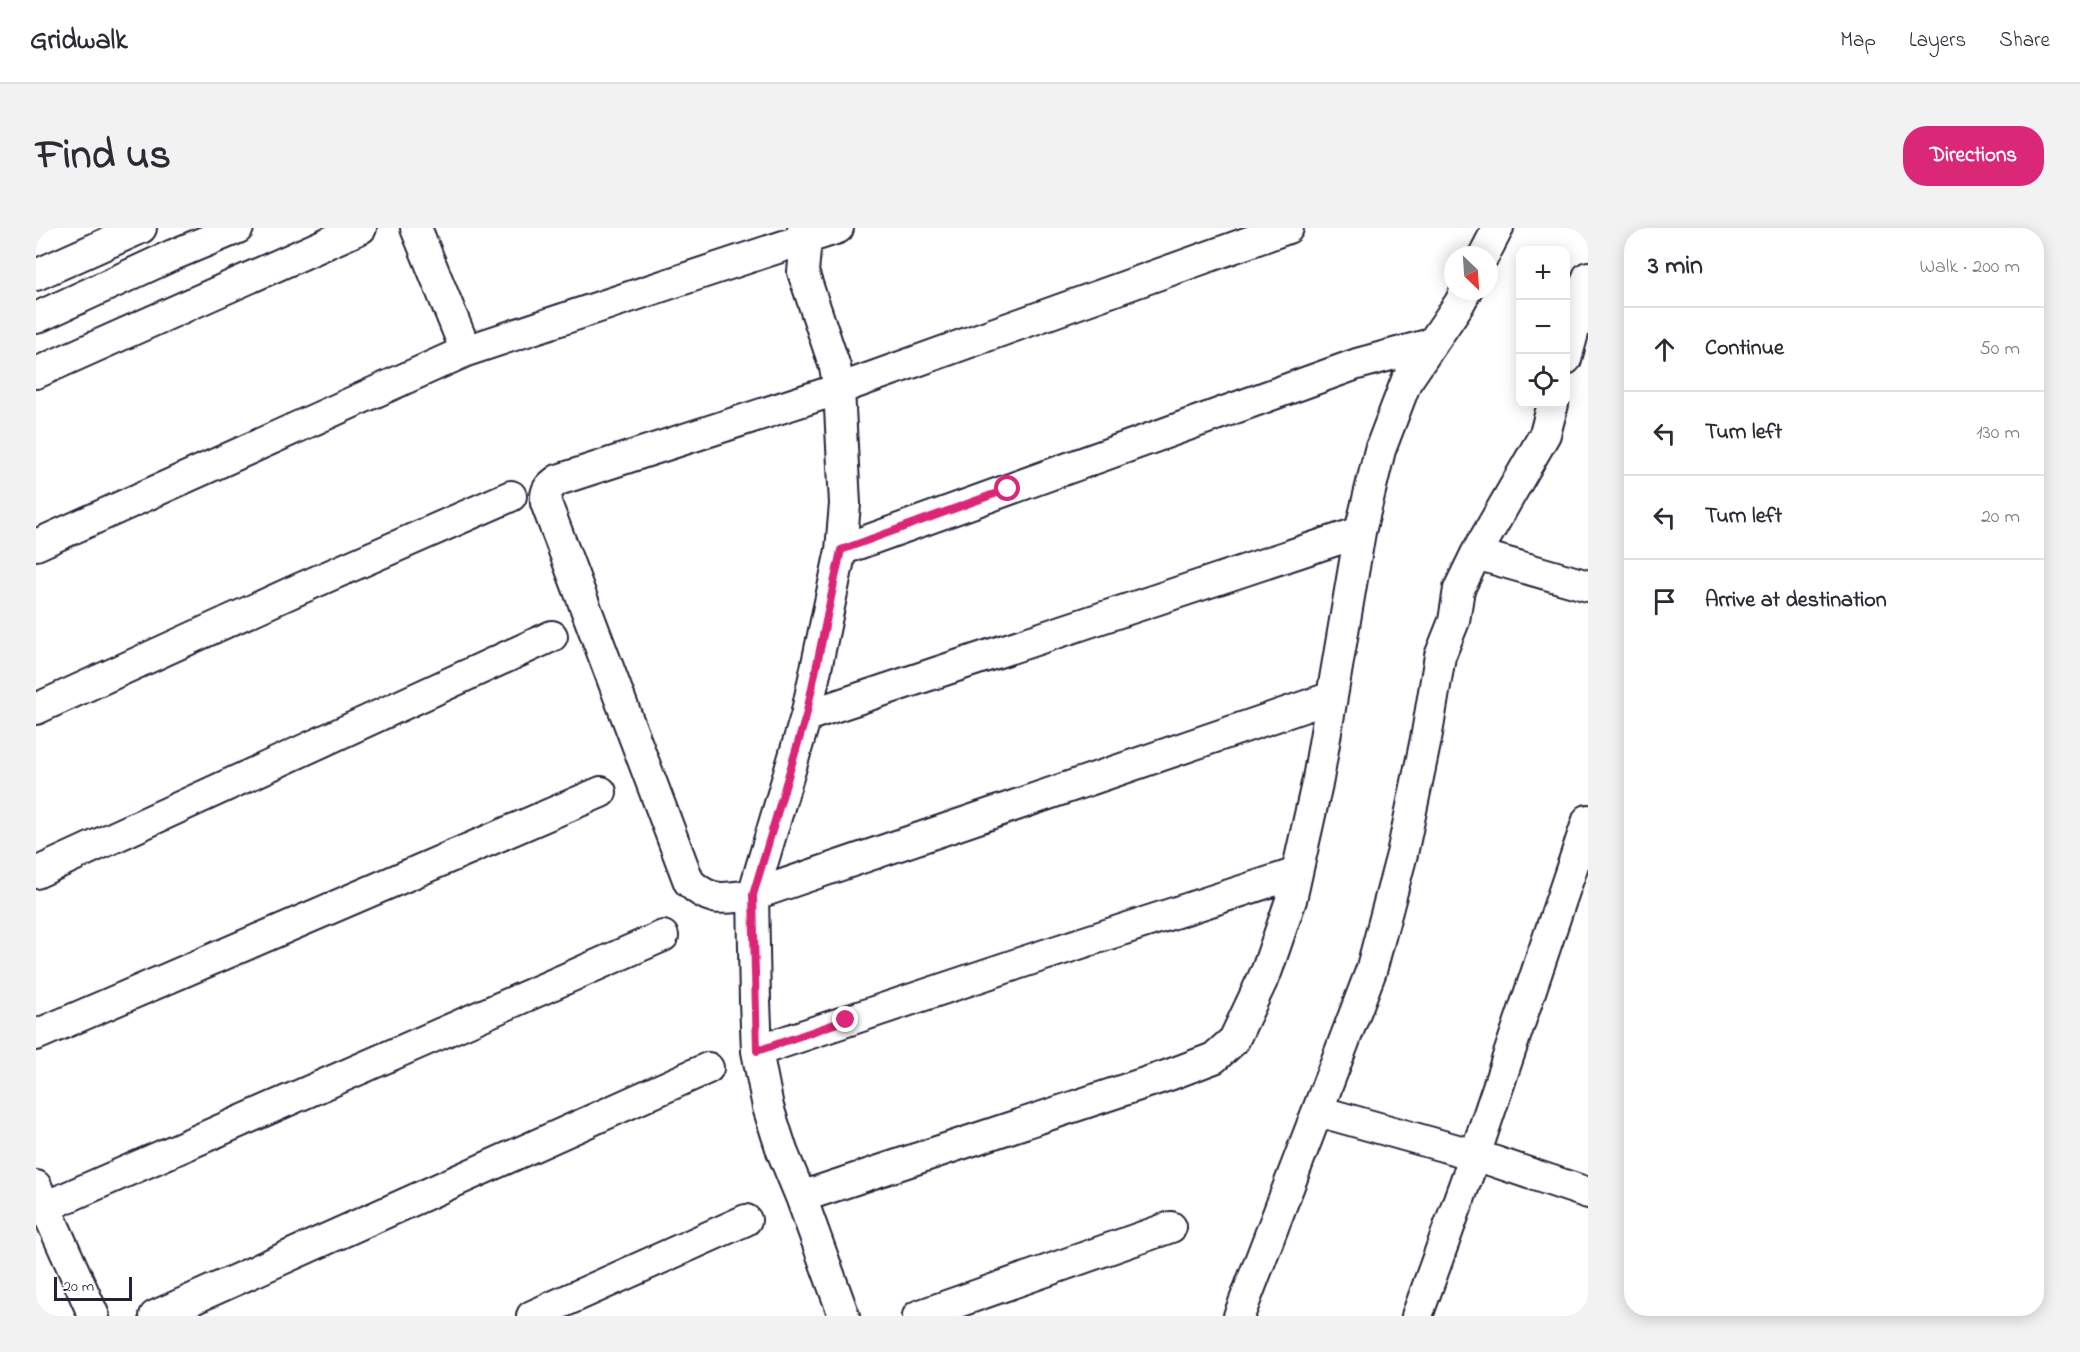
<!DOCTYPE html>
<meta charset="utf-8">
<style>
body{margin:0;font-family:"Indie Flower",sans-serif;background:#f2f2f3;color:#2b2b33}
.controls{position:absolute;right:18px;top:18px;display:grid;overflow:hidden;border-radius:12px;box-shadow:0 3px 15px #0003}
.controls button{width:54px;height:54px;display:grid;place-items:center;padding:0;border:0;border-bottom:2px solid #e1e1e2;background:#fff;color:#2b2b33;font:30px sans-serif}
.compass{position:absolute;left:1408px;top:18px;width:54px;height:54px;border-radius:50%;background:#fff;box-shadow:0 3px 15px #0003;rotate:155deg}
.scale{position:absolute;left:18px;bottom:15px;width:78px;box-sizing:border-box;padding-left:6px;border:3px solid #22223b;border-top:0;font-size:16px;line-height:21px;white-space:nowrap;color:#22223b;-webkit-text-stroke:4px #fff;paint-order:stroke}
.stop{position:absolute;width:18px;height:18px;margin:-14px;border:4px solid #db2777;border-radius:50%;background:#fff}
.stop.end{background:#db2777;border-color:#fff;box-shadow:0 2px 6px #0008}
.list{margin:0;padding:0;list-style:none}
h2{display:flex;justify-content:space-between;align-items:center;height:78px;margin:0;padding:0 24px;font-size:26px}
h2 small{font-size:20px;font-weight:400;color:#7c7c81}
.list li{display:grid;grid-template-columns:39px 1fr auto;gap:18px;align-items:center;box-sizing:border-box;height:84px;padding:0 24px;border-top:2px solid #e1e1e2}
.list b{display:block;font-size:22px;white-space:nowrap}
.list em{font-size:20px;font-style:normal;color:#7c7c81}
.icon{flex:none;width:33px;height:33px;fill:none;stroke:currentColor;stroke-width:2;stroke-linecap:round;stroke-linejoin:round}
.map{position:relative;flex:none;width:1552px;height:1088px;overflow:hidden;border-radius:24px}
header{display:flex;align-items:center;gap:36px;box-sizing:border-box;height:84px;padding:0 30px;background:#fff;border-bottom:2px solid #e1e1e2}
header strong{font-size:28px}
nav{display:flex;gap:33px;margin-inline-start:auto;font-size:21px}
.intro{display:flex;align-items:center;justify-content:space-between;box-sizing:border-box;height:144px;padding:0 36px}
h1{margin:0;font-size:42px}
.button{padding:15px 27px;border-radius:24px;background:#db2777;color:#fff;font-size:21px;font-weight:700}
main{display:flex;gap:36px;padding:0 36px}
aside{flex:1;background:#fff;border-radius:24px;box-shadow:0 3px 15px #0003}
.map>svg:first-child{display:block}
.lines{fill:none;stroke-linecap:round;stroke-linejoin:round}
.street-casing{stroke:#22223b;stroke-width:34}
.street{stroke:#fff;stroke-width:30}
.route{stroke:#db2777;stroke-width:8}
</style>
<header>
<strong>Gridwalk</strong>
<nav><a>Map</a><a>Layers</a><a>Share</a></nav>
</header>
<div class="intro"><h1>Find us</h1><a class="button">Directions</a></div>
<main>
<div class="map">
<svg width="1552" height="1088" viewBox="0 0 1552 1088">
<rect width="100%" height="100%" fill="#fff"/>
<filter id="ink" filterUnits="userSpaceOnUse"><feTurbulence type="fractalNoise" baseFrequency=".0167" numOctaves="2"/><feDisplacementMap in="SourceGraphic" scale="12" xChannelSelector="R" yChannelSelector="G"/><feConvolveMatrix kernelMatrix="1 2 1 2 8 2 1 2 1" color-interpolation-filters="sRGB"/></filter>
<g filter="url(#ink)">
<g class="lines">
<g class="street-casing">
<path id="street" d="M380,0L430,123
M767,0L770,11L767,44L799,139L803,161L809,276L805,322L770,488L717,667L719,773L721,823L732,879L746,923L765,969L808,1088
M1252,0L803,161L522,252C512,259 509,263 510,275L653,654C676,676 688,670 717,667L1296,469
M1448,27L1462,0
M0,47L105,0
M0,90L137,27L202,0
M1530,131L1552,49
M0,145L325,0
M0,317L430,123L802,0
M805,322L1321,136L1395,116
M1440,326L1552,358
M0,481L254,365L475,268
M770,488L1324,304
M0,645L516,408
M0,807L565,564
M721,823L987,734L1261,645
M1282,883L1439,927L1552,965
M0,958L58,1088
M765,969L1133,847L1178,830L1198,812L1231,742L1255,672L1261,645L1282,551L1324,304L1344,222L1370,154L1423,76L1430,63
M9,979L627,708
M119,1088L672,840
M496,1088L710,992
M882,1088L1135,999
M1203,1088L1335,743L1366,626L1390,511L1404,428L1418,393L1423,361L1440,326L1509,206L1517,176
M1381,1088L1439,927L1552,592"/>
</g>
<use href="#street" class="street"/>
</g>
</g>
<g class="lines" filter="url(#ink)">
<path class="route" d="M810,792L721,823L717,667L770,488L805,322L972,261"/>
</g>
</svg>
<div class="controls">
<button>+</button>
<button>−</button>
<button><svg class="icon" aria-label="locate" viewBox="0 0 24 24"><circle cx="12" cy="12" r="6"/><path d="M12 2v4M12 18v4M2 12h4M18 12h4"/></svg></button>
</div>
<svg class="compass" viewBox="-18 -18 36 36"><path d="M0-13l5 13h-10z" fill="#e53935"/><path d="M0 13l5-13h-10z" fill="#7c7c81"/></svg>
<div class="scale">20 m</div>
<div class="stop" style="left:972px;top:261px"></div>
<div class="stop end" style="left:810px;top:792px"></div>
</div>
<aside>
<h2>3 min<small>Walk · 200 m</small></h2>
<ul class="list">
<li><svg class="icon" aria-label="ahead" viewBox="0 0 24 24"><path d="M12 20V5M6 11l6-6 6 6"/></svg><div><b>Continue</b></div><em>50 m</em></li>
<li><svg class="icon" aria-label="left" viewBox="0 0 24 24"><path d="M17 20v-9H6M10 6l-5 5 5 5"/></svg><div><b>Turn left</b></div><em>130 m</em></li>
<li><svg class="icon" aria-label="left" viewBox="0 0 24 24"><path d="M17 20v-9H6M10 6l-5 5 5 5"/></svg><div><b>Turn left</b></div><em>20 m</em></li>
<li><svg class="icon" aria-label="arrive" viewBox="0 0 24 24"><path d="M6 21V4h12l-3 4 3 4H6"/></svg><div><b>Arrive at destination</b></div></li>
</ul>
</aside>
</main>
